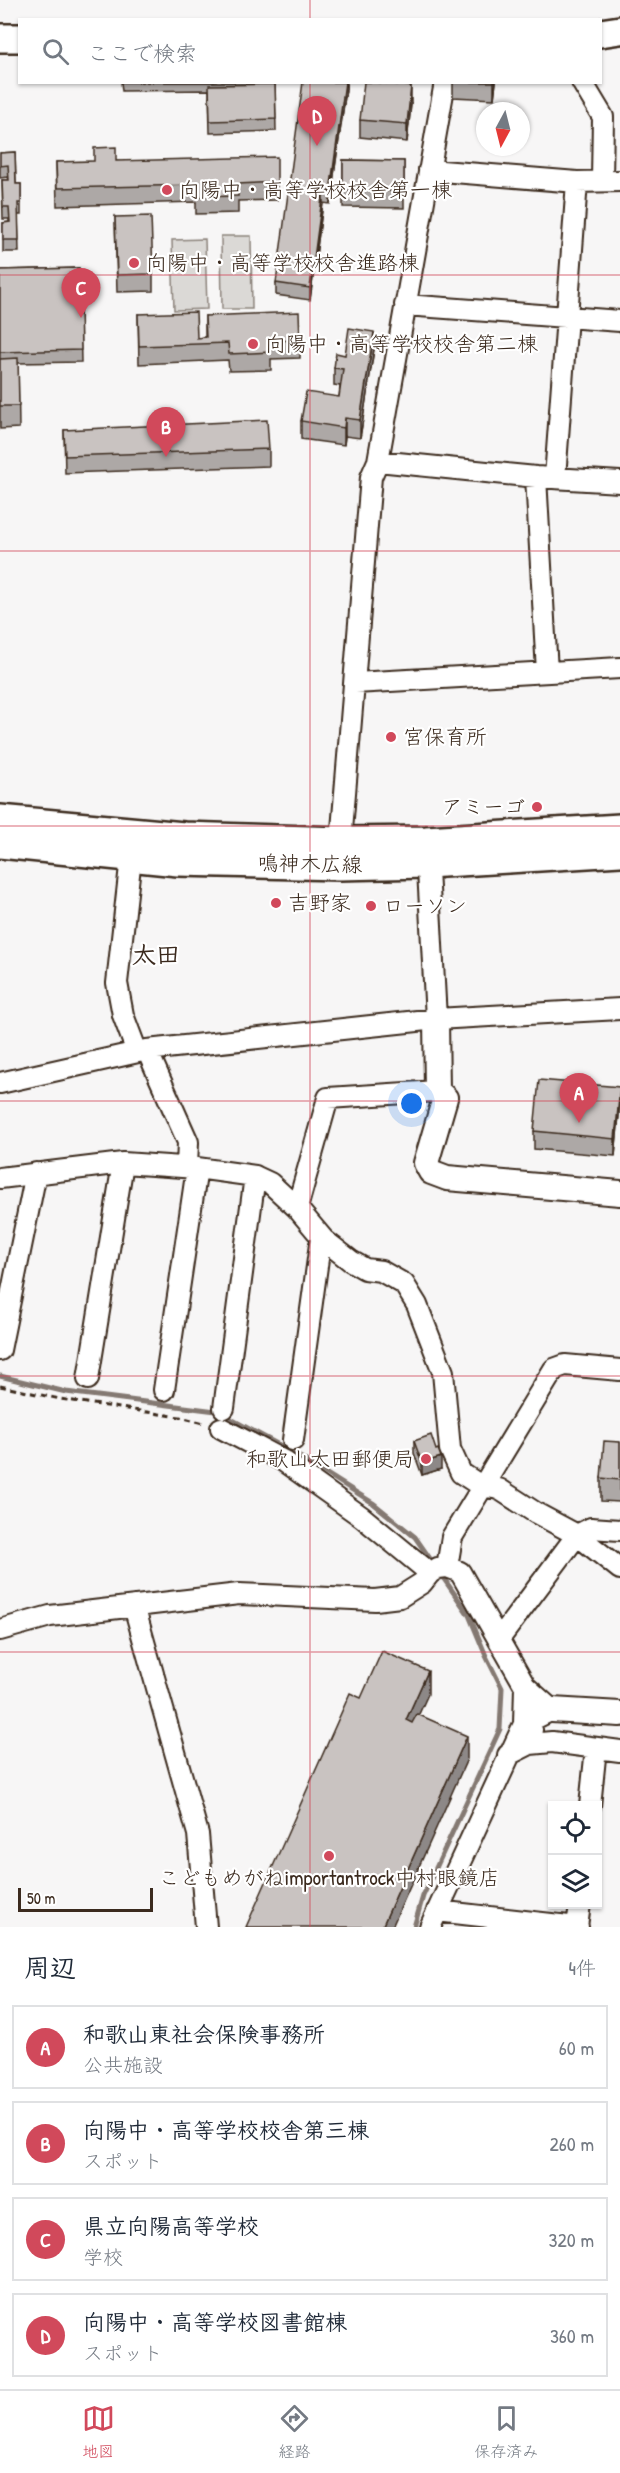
<!DOCTYPE html>
<html lang="ja">
<meta charset="utf-8">
<style>
body{margin:0;font-family:"Patrick Hand","Klee One",sans-serif;background:#f6f6f7;color:#1f2937}
.controls{position:absolute;right:18px;bottom:18px;display:grid;overflow:hidden;border-radius:0px;box-shadow:0 2px 4px #0004}
.controls button{width:54px;height:54px;display:grid;place-items:center;padding:0;border:0;border-bottom:2px solid #e0e1e3;background:#fff;color:#1f2937;font:30px sans-serif}
.compass{position:absolute;left:476px;top:102px;width:54px;height:54px;border-radius:50%;background:#fff;box-shadow:0 2px 4px #0004;rotate:187deg}
.scale{position:absolute;left:18px;bottom:15px;width:135px;box-sizing:border-box;padding-left:6px;border:3px solid #3b2a1e;border-top:0;font-size:16px;line-height:21px;white-space:nowrap;color:#3b2a1e;-webkit-text-stroke:4px #fff;paint-order:stroke}
.you{position:absolute;left:412px;top:1104px;width:21px;height:21px;margin:-15px;border:4px solid #fff;border-radius:50%;background:#1a73e8;box-shadow:0 0 0 9px #1a73e833}
.badge{display:grid;place-items:center;width:39px;height:39px;border-radius:50%;background:#d1495b;color:#fff;font-size:20px;font-weight:700}
.pin{position:absolute;translate:-50% -50px;filter:drop-shadow(0 2px 3px #0008)}
.pin::after{content:'';position:absolute;top:32px;width:21px;height:18px;background:inherit;clip-path:polygon(0 0,100% 0,50% 100%)}
.list{margin:0;padding:0;list-style:none}
h2{display:flex;justify-content:space-between;align-items:center;height:78px;margin:0;padding:0 24px;font-size:26px}
h2 small{font-size:20px;font-weight:400;color:#747a83}
.list li{display:grid;grid-template-columns:39px 1fr auto;gap:18px;align-items:center;box-sizing:border-box;height:84px;margin:0 12px 12px;padding:0 12px;border:2px solid #e0e1e3;border-radius:0px}
.list b{display:block;font-size:22px;white-space:nowrap}
.list p{margin:0;font-size:20px;white-space:nowrap;color:#747a83}
.list em{font-size:20px;font-style:normal;color:#747a83}
.icon{flex:none;width:33px;height:33px;fill:none;stroke:currentColor;stroke-width:2;stroke-linecap:round;stroke-linejoin:round}
.map{position:relative;flex:none;width:620px;height:1927px;overflow:hidden}
.search{position:absolute;background:#fff;box-shadow:0 2px 4px #0004;left:18px;right:18px;top:18px;height:66px;display:flex;align-items:center;gap:15px;box-sizing:border-box;padding:0 21px;border-radius:0px;color:#747a83;font-size:22px}
.sheet{height:462px;background:#fff}
nav{display:flex;justify-content:space-around;align-items:center;box-sizing:border-box;height:84px;border-top:2px solid #e0e1e3;background:#fff;font-size:16px;color:#747a83}
nav a{display:grid;justify-items:center;gap:3px}
nav .on{color:#d1495b}
.map>svg:first-child{display:block}
.green{fill:#dbd9d6;stroke:#8b827a;stroke-width:1.5}
.lines{fill:none;stroke-linecap:round;stroke-linejoin:round}
.stream{stroke:#847972;stroke-width:5}
.minor-casing{stroke:#3b2a1e;stroke-width:24}
.tertiary-casing{stroke:#3b2a1e;stroke-width:28}
.secondary-casing{stroke:#3b2a1e;stroke-width:32}
.path{stroke:#3b2a1e;stroke-width:3;stroke-dasharray:6 4.5;stroke-linecap:butt}
.minor{stroke:#fff;stroke-width:20}
.tertiary{stroke:#fff;stroke-width:24}
.secondary{stroke:#fff;stroke-width:27}
.wall{fill:#ada8a6;stroke:#3b2a1e;stroke-width:1.5}
.shaded-wall{fill:#8d8887;stroke:#3b2a1e;stroke-width:1.5}
.building{fill:#c9c3c1;stroke:#3b2a1e;stroke-width:1.5}
.grid{fill:none;stroke:#d1495b;stroke-width:1.5;stroke-opacity:0.55}
.poi-dot{fill:#d1495b;stroke:#fff;stroke-width:2}
.labels{text-anchor:middle;stroke-width:4.5;stroke-linejoin:round;paint-order:stroke}
.poi-label{font-size:21px;fill:#3b2a1e;stroke:#fff;text-anchor:start}
.street-label{font-size:21px;fill:#3b2a1e;stroke:#fff}
.quarter-label{font-size:24px;font-weight:bold;fill:#3b2a1e;stroke:#fff}
</style>
<div class="map">
<svg width="620" height="1927" viewBox="0 0 620 1927">
<rect width="100%" height="100%" fill="#f7f6f6"/>
<filter id="ink" filterUnits="userSpaceOnUse"><feTurbulence type="fractalNoise" baseFrequency=".0167" numOctaves="2"/><feDisplacementMap in="SourceGraphic" scale="12" xChannelSelector="R" yChannelSelector="G"/><feConvolveMatrix kernelMatrix="1 2 1 2 8 2 1 2 1" color-interpolation-filters="sRGB"/></filter>
<g filter="url(#ink)">
<path class="green" d="M221,236H251L252,309H222Z
M205,239L207,309L174,310L172,240Z"/>
<g class="lines">
<path class="stream" d="M0,1376L66,1392L216,1411L292,1452L373,1503L415,1537L469,1615L486,1656L502,1688L500,1729L423,1896L414,1927"/>
<g class="minor-casing">
<path id="minor" d="M582,82L603,117L602,181
M429,170L577,182L620,181
M405,305L620,321
M378,461L536,477L620,482
M536,477L547,672
M555,478L577,182
M355,683L620,668
M427,851L436,1019
M340,854L371,477L378,461L445,82
M131,857L117,983L123,1015L137,1052
M147,1050L188,1142L187,1167
M0,1083L147,1050L436,1019L620,1009
M0,1178L123,1163L197,1168L255,1176L270,1183L297,1208L324,1240L351,1261L365,1269L381,1271L404,1284L417,1305L443,1372L450,1449L461,1473L481,1486L499,1489L536,1513L577,1535L620,1569
M297,1208L328,1098L437,1091
M0,1350L36,1173
M88,1379L123,1163
M164,1390L197,1168
M224,1408L255,1176
M221,1428L282,1460L362,1517L430,1573
M293,1440L321,1237
M447,1567L452,1537L554,1369L565,1365L620,1370
M134,1606L198,1834L206,1927
M0,1630L50,1616L239,1594L375,1600L400,1597L422,1583L430,1573L438,1568L447,1567L460,1572L525,1686L524,1724L430,1927
M500,1638L577,1535L591,1528L620,1530
M525,1686L552,1710L524,1724L532,1730
M508,1755L530,1744L552,1742L620,1751
M590,1806L596,1748
M437,1911L578,1927
M577,1927L580,1904"/>
</g>
<g class="tertiary-casing">
<path id="tertiary" d="M436,1019L437,1091L445,1098L426,1163L431,1172L447,1178L620,1193
M552,1710L620,1714"/>
</g>
<g class="secondary-casing">
<path id="secondary" d="M600,33L620,30
M0,38H20
M0,819L184,836L341,841L426,840L620,828
M0,844L178,862L339,866L427,864L620,852"/>
</g>
<path class="path" d="M0,1386L60,1399L180,1417L204,1423"/>
<use href="#minor" class="minor"/>
<use href="#tertiary" class="tertiary"/>
<use href="#secondary" class="secondary"/>
</g>
<path class="wall" d="M121,82H261V84H275L276,131L210,133L209,90L122,91Z
M346,82V89L330,204L323,203L310,300L276,295V283Z
M453,82H496L494,99L453,97Z
M411,104L407,142L360,137V120Z
M15,152L16,184H21V215H18L19,252H3V223L9,222V219H3L2,180H9L8,177L0,178V153Z
M343,160L404,161V208L343,207Z
M116,161L277,182V200L238,201V213L196,214V202L57,206L56,162Z
M115,217L153,274V291L117,292Z
M79,268L81,362L18,363L19,428L0,429V270Z
M138,314L197,338L205,337V316L300,340V358L271,359V370L229,371L228,360L139,364Z
M374,349L360,438L345,436L344,445L301,439V421L339,397L340,386L334,385V368L345,355Z
M64,430L269,449V466L65,473Z
M620,1105L615,1156L534,1149V1131Z
M414,1441L441,1469L422,1475L414,1453Z
M620,1442V1502L601,1501V1478Z"/>
<path class="shaded-wall" d="M345,82H346V89L330,204V192Z
M494,82H496L494,99Z
M411,86V104L407,142V124Z
M323,191V203L310,300V288Z
M374,332V349L360,438V420Z
M345,418V436L344,445V428Z
M620,1087V1105L615,1156V1139Z
M441,1457V1469L422,1475V1463Z
M428,1671V1694L406,1743V1720Z
M467,1736V1759L392,1927H382Z"/>
<path class="building" d="M303,82H345L330,192L323,191L310,288L276,283Z
M364,82H374L411,86L407,124L360,120Z
M275,84L276,119L210,121L209,85Z
M116,147V161L277,157V182L238,184V196L196,197V185L57,188L56,162L94,161V148Z
M15,152L16,184H21V203H18L19,240H3V223L10,222L9,207H3L2,180H9L8,165L0,166V153Z
M343,160L404,161V191L343,190Z
M151,216L153,274L117,275L115,217Z
M79,268L81,350L0,352V270Z
M196,312L197,338L206,337L205,316L299,312L300,340L270,341L271,352L229,354L228,343L139,346L138,314Z
M349,328L374,332L360,420L345,418L344,428L301,421L306,392L339,397L343,369L334,368L336,353L345,355Z
M18,358L19,406H0V359Z
M267,420L269,449L65,456L64,430Z
M539,1080L620,1087L615,1139L534,1131Z
M431,1435L436,1450L438,1449L441,1457L422,1463L414,1441Z
M604,1441L620,1442V1480L601,1478Z
M382,1651L428,1671L406,1720L412,1723L417,1714L467,1736L382,1927H246L350,1693L361,1698Z"/>
</g>
<path class="grid" d="M310,0V20M310,82V1927M0,275H620M0,551H620M0,826H620M0,1101H620M0,1376H620M0,1652H620"/>
<g class="poi-dot">
<circle cx="167" cy="190" r="6"/>
<circle cx="134" cy="263" r="6"/>
<circle cx="253" cy="344" r="6"/>
<circle cx="391" cy="737" r="6"/>
<circle cx="537" cy="807" r="6"/>
<circle cx="276" cy="903" r="6"/>
<circle cx="371" cy="906" r="6"/>
<circle cx="426" cy="1459" r="6"/>
<circle cx="329" cy="1856" r="6"/>
</g>
<g class="labels">
<g class="poi-label">
<text x="179" y="197">向陽中・高等学校校舎第一棟</text>
<text x="146" y="270">向陽中・高等学校校舎進路棟</text>
<text x="265" y="351">向陽中・高等学校校舎第二棟</text>
<text x="403" y="744">宮保育所</text>
<text x="525" y="814" text-anchor="end">アミーゴ</text>
<text x="288" y="910">吉野家</text>
<text x="383" y="913">ローソン</text>
<text x="414" y="1466" text-anchor="end">和歌山太田郵便局</text>
<text x="329" y="1885" text-anchor="middle">こどもめがねimportantrock中村眼鏡店</text>
</g>
<g class="street-label">
<text transform="translate(310 864) rotate(1)" y="7">鳴神木広線</text>
</g>
<g class="quarter-label">
<text x="156" y="963">太田</text>
</g>
</g>
</svg>
<div class="controls">
<button><svg class="icon" aria-label="locate" viewBox="0 0 24 24"><circle cx="12" cy="12" r="6"/><path d="M12 2v4M12 18v4M2 12h4M18 12h4"/></svg></button>
<button><svg class="icon" aria-label="layers" viewBox="0 0 24 24"><path d="M12 4l9 5-9 5-9-5zM3 14l9 5 9-5"/></svg></button>
</div>
<svg class="compass" viewBox="-18 -18 36 36"><path d="M0-13l5 13h-10z" fill="#e53935"/><path d="M0 13l5-13h-10z" fill="#747a83"/></svg>
<div class="scale">50 m</div>
<div class="you"></div>
<div class="pin badge" style="left:579px;top:1123px">A</div>
<div class="pin badge" style="left:166px;top:457px">B</div>
<div class="pin badge" style="left:81px;top:318px">C</div>
<div class="pin badge" style="left:317px;top:146px">D</div>
<div class="search"><svg class="icon" aria-label="search" viewBox="0 0 24 24"><circle cx="10" cy="10" r="6"/><path d="M15 15l6 6"/></svg>ここで検索</div>
</div>
<section class="sheet">
<h2>周辺<small>4件</small></h2>
<ul class="list">
<li><span class="badge">A</span><div><b>和歌山東社会保険事務所</b><p>公共施設</p></div><em>60 m</em></li>
<li><span class="badge">B</span><div><b>向陽中・高等学校校舎第三棟</b><p>スポット</p></div><em>260 m</em></li>
<li><span class="badge">C</span><div><b>県立向陽高等学校</b><p>学校</p></div><em>320 m</em></li>
<li><span class="badge">D</span><div><b>向陽中・高等学校図書館棟</b><p>スポット</p></div><em>360 m</em></li>
</ul>
</section>
<nav>
<a class="on"><svg class="icon" aria-label="map" viewBox="0 0 24 24"><path d="M3 6l6-2 6 2 6-2v14l-6 2-6-2-6 2zM9 4v14M15 6v14"/></svg>地図</a>
<a><svg class="icon" aria-label="directions" viewBox="0 0 24 24"><path d="M12 3l9 9-9 9-9-9zM9 14v-3h6M13 9l2 2-2 2"/></svg>経路</a>
<a><svg class="icon" aria-label="saved" viewBox="0 0 24 24"><path d="M7 4h10v16l-5-4-5 4z"/></svg>保存済み</a>
</nav>
